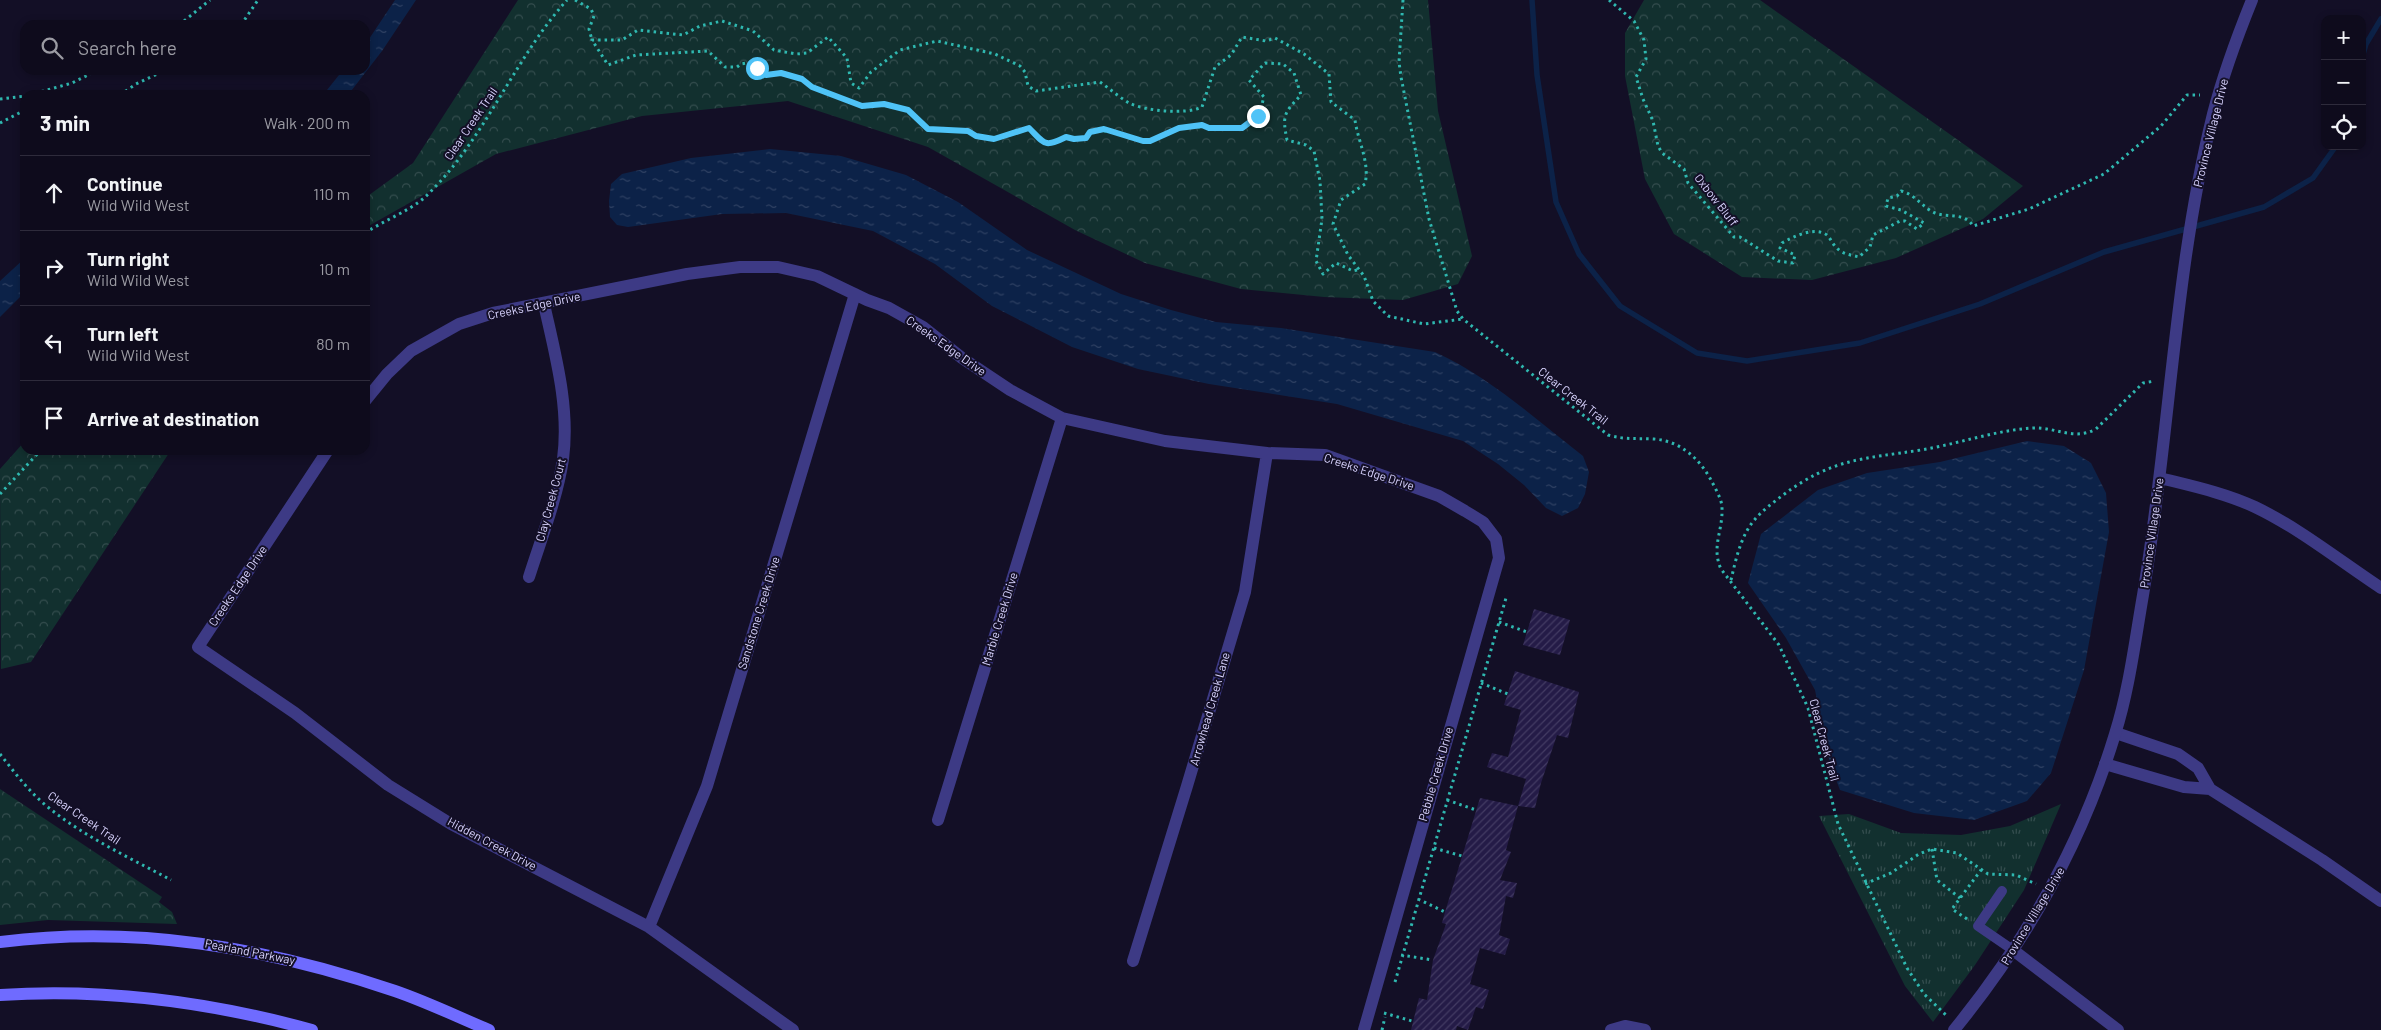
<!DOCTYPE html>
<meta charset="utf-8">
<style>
body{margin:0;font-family:Barlow,sans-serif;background:#171425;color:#f1f3f6}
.controls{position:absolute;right:15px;top:15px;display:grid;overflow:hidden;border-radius:10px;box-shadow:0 2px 8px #0003}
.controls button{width:45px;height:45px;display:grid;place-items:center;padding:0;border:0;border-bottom:1px solid #2e2b3b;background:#0e0b1c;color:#f1f3f6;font:25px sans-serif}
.stop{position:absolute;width:15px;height:15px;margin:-11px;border:4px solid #4fc3f7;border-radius:50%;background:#fff}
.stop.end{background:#4fc3f7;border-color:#fff;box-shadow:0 1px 5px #0008}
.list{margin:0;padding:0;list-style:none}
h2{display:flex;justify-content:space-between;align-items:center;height:65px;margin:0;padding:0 20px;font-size:21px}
h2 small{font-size:16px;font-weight:400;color:#9b9ba3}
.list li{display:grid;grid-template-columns:32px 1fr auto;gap:15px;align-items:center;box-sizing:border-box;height:75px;padding:0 20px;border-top:1px solid #2e2b3b}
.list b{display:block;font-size:19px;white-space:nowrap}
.list p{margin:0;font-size:16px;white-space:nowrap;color:#9b9ba3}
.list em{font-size:16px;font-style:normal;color:#9b9ba3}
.icon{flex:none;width:28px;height:28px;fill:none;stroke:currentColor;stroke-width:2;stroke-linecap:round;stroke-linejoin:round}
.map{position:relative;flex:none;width:2381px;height:1030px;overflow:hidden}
.search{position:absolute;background:#0e0b1c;box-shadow:0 2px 8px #0003;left:20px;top:20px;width:350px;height:55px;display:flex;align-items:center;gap:12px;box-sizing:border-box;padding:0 18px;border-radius:15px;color:#9b9ba3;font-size:19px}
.panel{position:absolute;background:#0e0b1c;box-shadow:0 2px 8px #0003;left:20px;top:90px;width:350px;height:365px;border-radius:15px}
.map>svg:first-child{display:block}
.forest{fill:url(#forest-crowns)}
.park{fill:url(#park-tufts)}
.water{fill:url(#water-ripples)}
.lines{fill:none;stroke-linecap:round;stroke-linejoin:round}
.stream{stroke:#0c2248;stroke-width:5.5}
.building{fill:url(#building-hatch)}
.path{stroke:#2fb8b0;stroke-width:3;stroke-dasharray:2.5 4;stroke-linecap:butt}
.service{stroke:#3d3a85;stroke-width:10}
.minor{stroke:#3d3a85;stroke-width:12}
.tertiary{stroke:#3d3a85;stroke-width:12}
.secondary{stroke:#6f6bff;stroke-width:12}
.route{stroke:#4fc3f7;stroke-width:6}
.labels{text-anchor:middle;stroke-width:4;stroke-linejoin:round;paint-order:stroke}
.street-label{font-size:12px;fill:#d9d4ff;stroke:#130f26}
</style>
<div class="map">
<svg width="2381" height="1030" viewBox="0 0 2381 1030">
<defs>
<pattern id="forest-crowns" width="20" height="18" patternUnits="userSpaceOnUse" patternTransform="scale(1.25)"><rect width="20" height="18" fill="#12302f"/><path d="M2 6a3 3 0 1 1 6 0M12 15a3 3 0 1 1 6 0" fill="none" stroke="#344d4e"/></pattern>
<pattern id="park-tufts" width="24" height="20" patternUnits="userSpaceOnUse" patternTransform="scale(1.25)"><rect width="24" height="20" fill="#12302f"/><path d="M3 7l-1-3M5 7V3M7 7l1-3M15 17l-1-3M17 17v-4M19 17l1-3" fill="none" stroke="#344d4e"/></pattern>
<pattern id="water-ripples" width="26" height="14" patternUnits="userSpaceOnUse" patternTransform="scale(1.25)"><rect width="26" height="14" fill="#0c2248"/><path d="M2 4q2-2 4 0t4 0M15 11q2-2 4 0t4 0" fill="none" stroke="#2f4163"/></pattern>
<pattern id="building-hatch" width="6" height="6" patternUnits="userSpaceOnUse" patternTransform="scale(1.25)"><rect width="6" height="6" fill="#241b47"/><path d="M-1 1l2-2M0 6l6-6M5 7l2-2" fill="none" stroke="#433b63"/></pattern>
</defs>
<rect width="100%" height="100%" fill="#130f26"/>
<path class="forest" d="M518,0H1428L1438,111L1472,256L1458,284L1403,300L1324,297L1241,289L1145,263L1075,230L928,147L788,101L642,116L496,154L365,228V198L413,163Z
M1644,0H1760L2023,186L1983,219L1896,258L1812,280L1742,277L1674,234L1645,179L1625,76V33Z
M25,441V450H171L31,662L1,669L0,469Z
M0,789L162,897L159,902L172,912L177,924L48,920L0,925Z"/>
<path class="park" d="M2061,804L2024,890L1975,965L1933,1022L1905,986L1819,816L1849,814L1901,833L1961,835L2010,826Z"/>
<path class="water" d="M395,0H416L382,51L348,95H323L343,70H365V45Z
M770,149L841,156L906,175L958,202L1027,250L1121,294L1171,310L1216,322L1281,328L1435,352C1490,377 1535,419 1583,456L1589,472L1585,494L1578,508L1562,516L1546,508L1524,485L1498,464L1463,441L1337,404L1209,384L1138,369L1072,347L992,306L935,264L873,231L786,213L722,214L628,227L617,225L610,217L609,201L611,184L622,174L691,158Z
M25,258V292L0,317V281Z
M2027,441L2064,446L2091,463L2106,493L2109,532L2084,670L2051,773L2027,801L1974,820L1914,813L1840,790L1830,764L1815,690L1786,638L1748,583L1761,534L1818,490L1867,473L1940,462Z"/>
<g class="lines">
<path class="stream" d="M1532,0L1537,75L1556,202L1579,254L1620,306L1697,353L1747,361L1860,343L1980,304L2104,252L2264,207L2313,178L2336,146
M2362,58L2366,44L2381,19"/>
</g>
<path class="building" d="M1534,609L1570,620L1560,655L1523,645Z
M1515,671L1579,692L1568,738L1557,735L1541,783L1535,808L1518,806L1526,779L1487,767L1492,753L1508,757L1521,710L1504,705Z
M1480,798L1518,806L1506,850L1511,852L1500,880L1517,883L1513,898L1506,896L1499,935L1510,939L1505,955L1480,948L1470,984L1489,990L1483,1009L1476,1007L1468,1030L1457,1026L1456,1030H1411L1419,998L1427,1000L1433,960L1446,924L1442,923L1445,912Z"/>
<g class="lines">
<path class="path" d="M575,0L591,9L594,16L589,29L592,40
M1403,0L1399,62L1401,77L1429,219L1457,311L1463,319L1608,435C1625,440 1638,438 1654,439C1680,441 1699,458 1711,480C1715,488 1722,499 1722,508C1723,531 1711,547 1721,569L1779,645L1808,708L1838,824L1907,968L1924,994L1948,1017
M1609,0L1634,21L1644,40L1646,59L1636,77L1643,99L1653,121L1658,146L1662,153L1684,169L1688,183L1734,237H1740L1778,261L1793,263L1795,255L1780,248L1782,243C1793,237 1814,226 1827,235C1831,239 1833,245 1837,248C1842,254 1851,255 1859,257L1870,247L1873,235L1900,221H1905L1917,229L1924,223L1901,210L1886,206L1888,198L1897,196L1901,191C1915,194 1923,208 1935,213C1947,218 1965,212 1973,226L2029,209L2104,174L2161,126L2187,95H2200
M179,25L210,0
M241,25L258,0
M29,95L72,83L98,70
M120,95L136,84L166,70
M0,99L25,96
M0,123L25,110
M365,233C383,221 409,211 424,198C484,142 513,60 567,0
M1357,270L1353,271L1336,263L1323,274L1316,261L1322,219L1320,181L1314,151L1306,145L1287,140C1282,115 1284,113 1301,95L1294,73L1283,64L1265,63L1249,80L1264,97C1262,103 1261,111 1258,116C1242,137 1205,123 1181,128C1169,130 1159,141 1146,141C1124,140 1116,127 1090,132L1086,138L1074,139L1066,137C1044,147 1045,144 1029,128L994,139L976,137L968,131L928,129L908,110L884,104L862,106L812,87L802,79L781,73L766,75L753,62L741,64L737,67H725L708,51L636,55L608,65L592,40H622L638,30L683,35L700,26L722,21L753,31L774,50L796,54L807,53L828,37L847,58L851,83L859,88L871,72L900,50L937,41L995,54L1020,66L1025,72L1028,86L1036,91L1100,82C1110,89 1119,97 1129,103C1145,111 1186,115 1202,107L1215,67L1231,55L1242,37L1266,41L1275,38L1304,54L1329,74L1331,102L1355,120C1358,142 1370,162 1365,184L1341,200L1333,224L1348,255L1364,276L1373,301L1388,316L1424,324L1463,319
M0,494L41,450
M1731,580C1735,563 1739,544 1748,529C1756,515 1770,505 1783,495C1833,458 1863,459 1921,450C1958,444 1996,430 2033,428C2056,427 2074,441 2096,429L2143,383L2155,381
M1499,622L1527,632
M1481,683L1508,694
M0,754C15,773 30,793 49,808C85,837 130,858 171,880
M1447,800L1476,810
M1434,848L1462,856
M1932,849L1937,880L1960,898
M1865,884L1891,873L1919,854L1932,849L1957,853L1988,874L2016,875L2036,884
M1418,899L1445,912
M1967,919L1952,909L1981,870
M1401,955L1433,960
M1395,982L1506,598
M1384,1013L1412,1021
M1382,1030L1385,1017"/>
<path class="service" d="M2002,891L1978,926L2013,950"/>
<path class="minor" d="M365,401L387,374L411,351L459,324L493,313L687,274L740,267H778L817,276L867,300L889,308L923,327L962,358L1010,390L1062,418L1165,441L1267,453L1325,455L1439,496L1465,511L1483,522L1496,539L1499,558L1364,1030
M328,450L198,647L295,713L388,785L451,824L649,927L793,1030
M2160,478C2192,486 2225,493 2255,507C2299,528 2340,561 2381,588
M529,577C541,539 557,499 563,459C570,407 555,354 544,304
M2116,733L2178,754L2198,768L2210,789
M2105,764L2184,787L2210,789L2322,860L2381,901
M938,820L1062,418
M649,927L707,786L855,294
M2013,950L2118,1030
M1133,961L1187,786L1245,592L1267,453
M1611,1030L1625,1026L1645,1030"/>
<path class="tertiary" d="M1954,1030C2026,942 2082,843 2115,734C2129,690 2135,641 2143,595C2170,435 2174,271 2213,114C2223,75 2237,37 2252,0"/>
<path class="secondary" d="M0,942C138,925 264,947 395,991C427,1002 458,1017 489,1030
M0,995C106,988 210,1002 312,1030"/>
</g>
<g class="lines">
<path class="route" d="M757,68L766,75L781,73L802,79L812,87L862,106L884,104L908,110L928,129L968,131L976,136L994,139L1029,128C1045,144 1044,148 1066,137L1074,139L1086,138L1090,132L1104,129L1143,141H1150L1179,128L1202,125L1209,128H1242L1258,116"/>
</g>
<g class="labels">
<g class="street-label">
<text transform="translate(471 124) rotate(-56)" y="4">Clear Creek Trail</text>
<text transform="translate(2211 133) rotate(-76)" y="4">Province Village Drive</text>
<text transform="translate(1716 200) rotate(52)" y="4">Oxbow Bluff</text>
<text transform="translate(534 306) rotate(-12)" y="4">Creeks Edge Drive</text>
<text transform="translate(946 346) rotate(35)" y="4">Creeks Edge Drive</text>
<text transform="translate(1573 396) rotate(38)" y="4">Clear Creek Trail</text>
<text transform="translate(1369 472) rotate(18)" y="4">Creeks Edge Drive</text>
<text transform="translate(551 500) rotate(-75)" y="4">Clay Creek Court</text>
<text transform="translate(2152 533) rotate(-82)" y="4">Province Village Drive</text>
<text transform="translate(238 586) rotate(-56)" y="4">Creeks Edge Drive</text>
<text transform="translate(759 613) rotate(-73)" y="4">Sandstone Creek Drive</text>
<text transform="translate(1000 619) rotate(-73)" y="4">Marble Creek Drive</text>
<text transform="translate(1210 709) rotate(-74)" y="4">Arrowhead Creek Lane</text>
<text transform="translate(1824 740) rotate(75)" y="4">Clear Creek Trail</text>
<text transform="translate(1436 774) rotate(-74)" y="4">Pebble Creek Drive</text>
<text transform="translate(84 818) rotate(34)" y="4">Clear Creek Trail</text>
<text transform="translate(492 844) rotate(28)" y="4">Hidden Creek Drive</text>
<text transform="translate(2033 916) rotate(-59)" y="4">Province Village Drive</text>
<text transform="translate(250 952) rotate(11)" y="4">Pearland Parkway</text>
</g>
</g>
</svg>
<div class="controls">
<button>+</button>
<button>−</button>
<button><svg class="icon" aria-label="locate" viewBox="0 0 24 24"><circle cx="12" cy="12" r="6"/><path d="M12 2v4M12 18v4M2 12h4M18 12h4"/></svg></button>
</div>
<div class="stop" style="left:757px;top:68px"></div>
<div class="stop end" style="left:1258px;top:116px"></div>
<div class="search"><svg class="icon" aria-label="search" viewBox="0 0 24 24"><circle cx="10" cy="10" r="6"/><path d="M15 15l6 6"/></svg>Search here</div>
<section class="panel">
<h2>3 min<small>Walk · 200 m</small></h2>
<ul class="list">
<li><svg class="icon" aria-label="ahead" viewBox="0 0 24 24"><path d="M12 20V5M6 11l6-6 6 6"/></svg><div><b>Continue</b><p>Wild Wild West</p></div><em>110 m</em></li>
<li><svg class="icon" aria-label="right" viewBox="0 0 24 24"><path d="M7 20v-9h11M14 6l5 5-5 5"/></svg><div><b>Turn right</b><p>Wild Wild West</p></div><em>10 m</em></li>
<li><svg class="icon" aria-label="left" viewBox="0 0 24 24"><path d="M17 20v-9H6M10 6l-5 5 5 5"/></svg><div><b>Turn left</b><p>Wild Wild West</p></div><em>80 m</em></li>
<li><svg class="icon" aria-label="arrive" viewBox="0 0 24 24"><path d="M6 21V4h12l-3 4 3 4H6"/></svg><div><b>Arrive at destination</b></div></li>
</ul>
</section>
</div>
